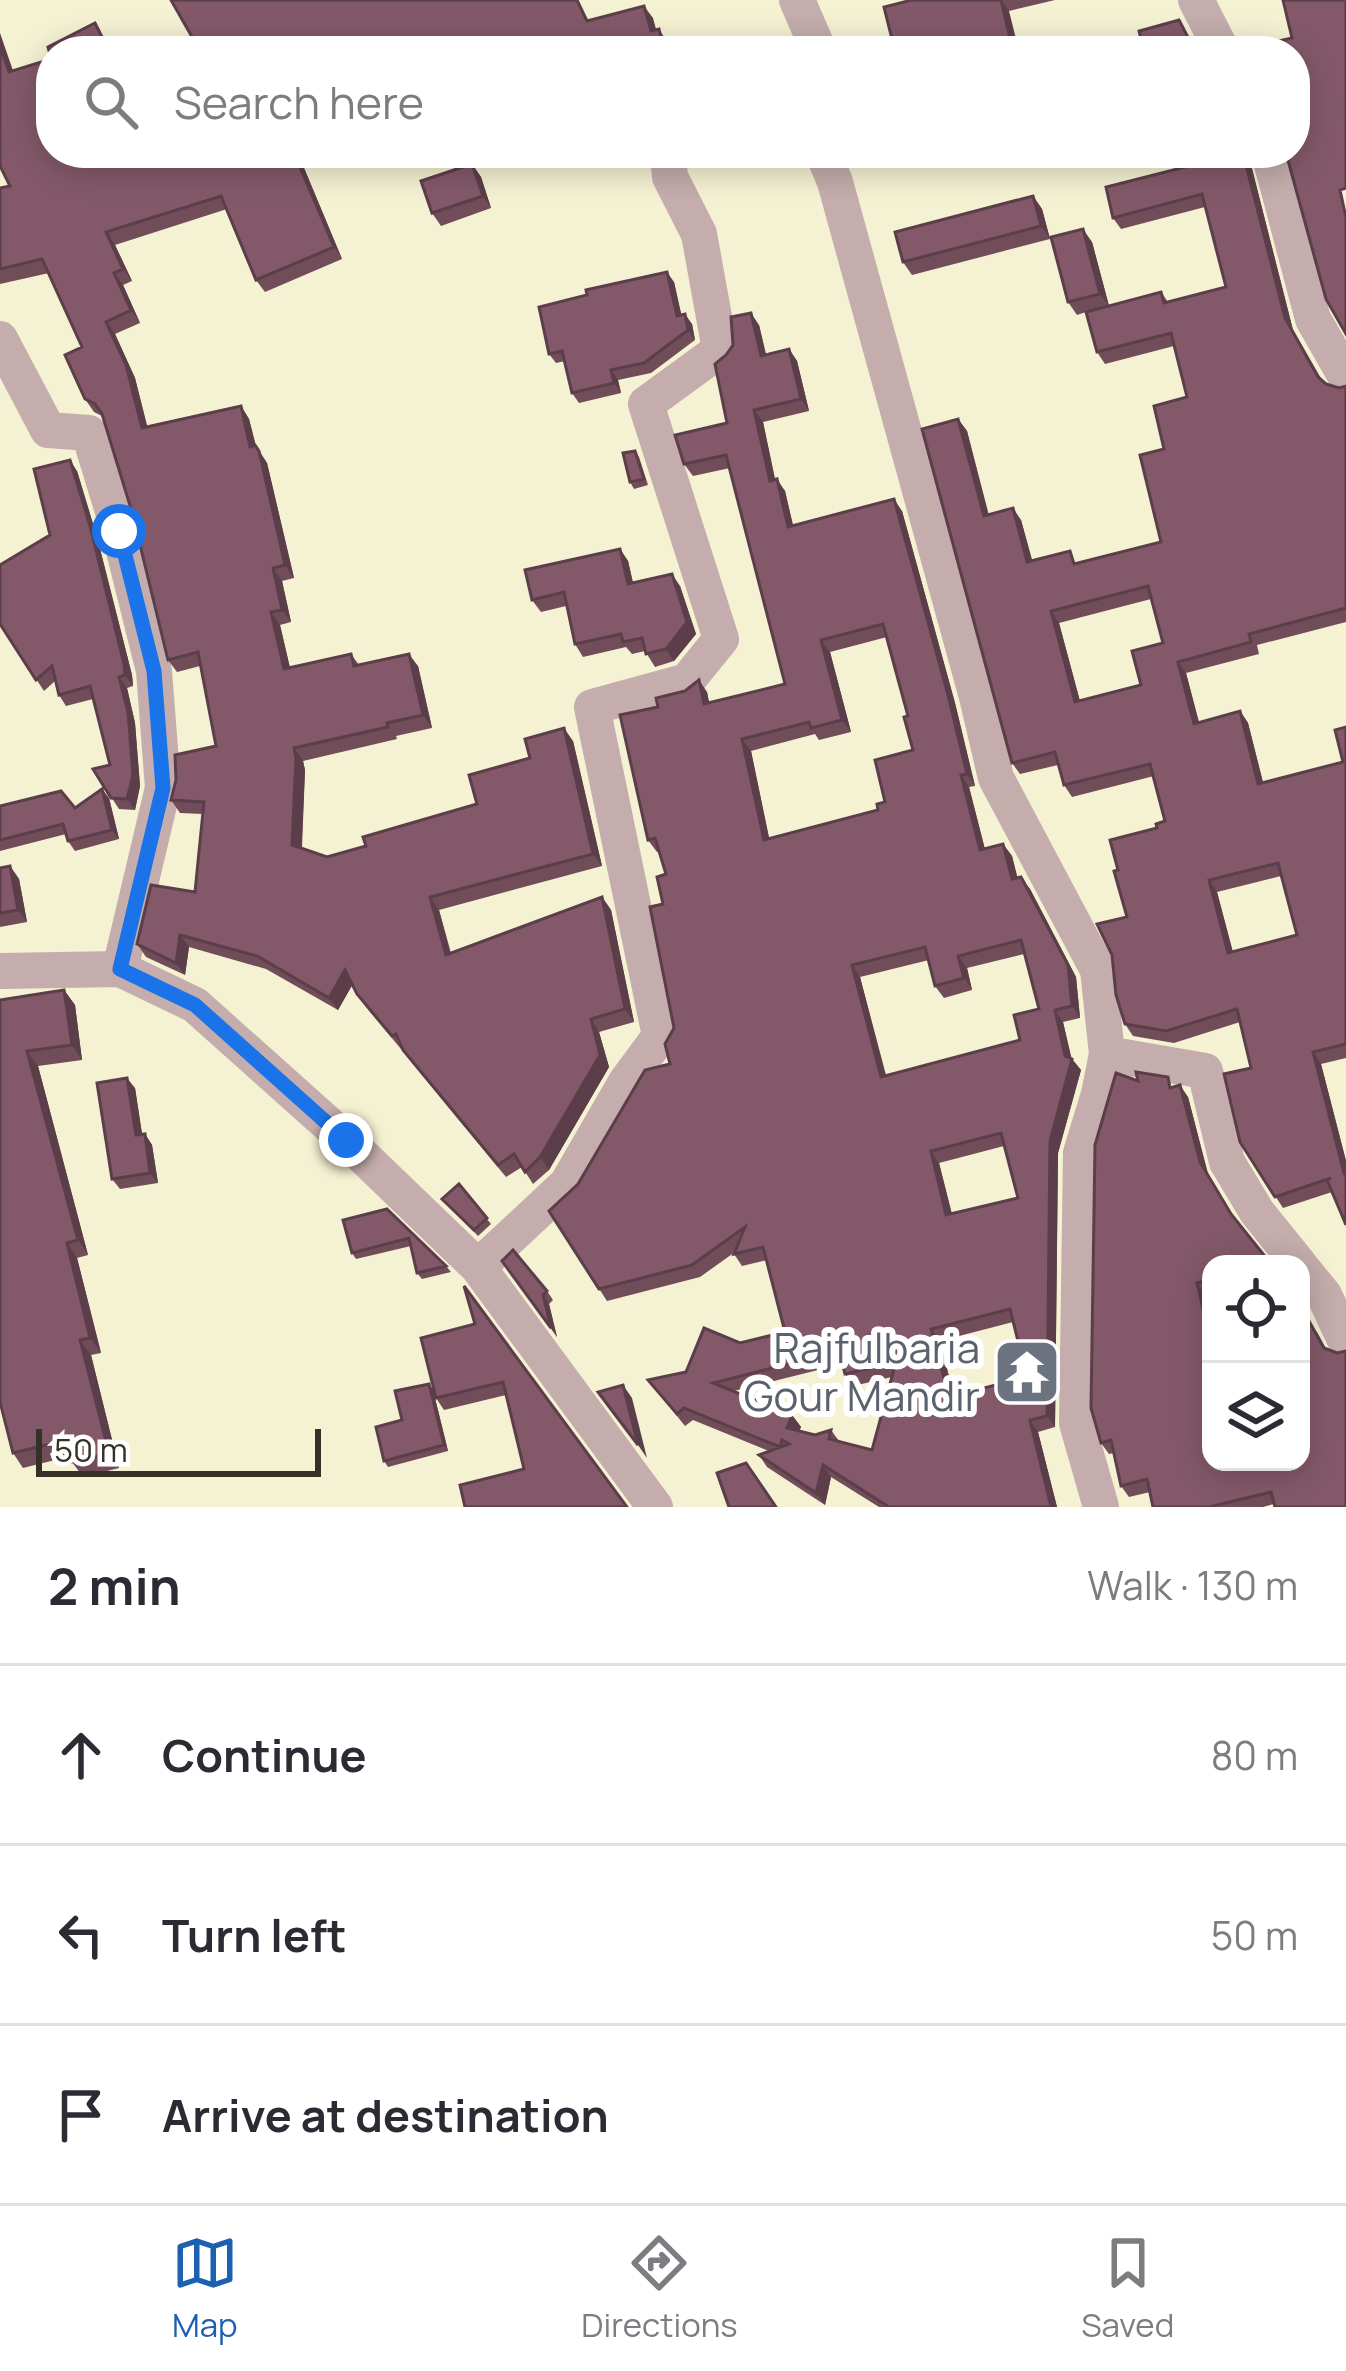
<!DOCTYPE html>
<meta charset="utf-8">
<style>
body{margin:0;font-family:Manrope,sans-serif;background:#f2f2f3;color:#2b2b33}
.controls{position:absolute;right:36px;bottom:36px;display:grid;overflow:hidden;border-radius:24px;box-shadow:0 6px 30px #0003}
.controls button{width:108px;height:108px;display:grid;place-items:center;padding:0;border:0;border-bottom:3px solid #e1e1e2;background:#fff;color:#2b2b33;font:60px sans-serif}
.scale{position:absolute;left:36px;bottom:30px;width:285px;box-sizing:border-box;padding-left:12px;border:6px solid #343227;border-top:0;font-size:33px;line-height:42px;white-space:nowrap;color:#343227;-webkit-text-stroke:9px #fff;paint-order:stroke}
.stop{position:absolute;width:36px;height:36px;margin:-27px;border:9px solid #1a73e8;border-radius:50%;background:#fff}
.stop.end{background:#1a73e8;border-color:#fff;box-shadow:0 3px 12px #0008}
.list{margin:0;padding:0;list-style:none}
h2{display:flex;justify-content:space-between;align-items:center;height:156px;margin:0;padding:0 48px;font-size:51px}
h2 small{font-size:39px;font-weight:400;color:#7c7c81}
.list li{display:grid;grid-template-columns:78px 1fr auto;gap:36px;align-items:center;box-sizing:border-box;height:180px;padding:0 48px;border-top:3px solid #e1e1e2}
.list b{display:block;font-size:45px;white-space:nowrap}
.list em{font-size:39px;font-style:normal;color:#7c7c81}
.icon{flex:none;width:66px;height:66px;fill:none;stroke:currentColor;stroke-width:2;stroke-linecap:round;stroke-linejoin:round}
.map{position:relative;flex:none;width:1346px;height:1507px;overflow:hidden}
.search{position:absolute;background:#fff;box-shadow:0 6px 30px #0003;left:36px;right:36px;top:36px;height:132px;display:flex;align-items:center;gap:30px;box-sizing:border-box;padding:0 42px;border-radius:48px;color:#7c7c81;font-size:45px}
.sheet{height:696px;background:#fff}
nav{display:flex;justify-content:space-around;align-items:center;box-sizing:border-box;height:168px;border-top:3px solid #e1e1e2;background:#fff;font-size:33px;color:#7c7c81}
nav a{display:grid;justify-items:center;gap:6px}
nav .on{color:#1d5fb0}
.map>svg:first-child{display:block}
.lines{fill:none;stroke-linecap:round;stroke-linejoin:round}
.minor{stroke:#c4adac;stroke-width:36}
.wall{fill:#714d5a;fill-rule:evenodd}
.shaded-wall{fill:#5c3e4a}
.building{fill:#835969;stroke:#5c3e4a;stroke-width:3;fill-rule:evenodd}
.route{stroke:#1a73e8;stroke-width:15}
.labels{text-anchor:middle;stroke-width:12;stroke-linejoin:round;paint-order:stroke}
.worship-label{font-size:42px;fill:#5b616d;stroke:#fff;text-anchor:end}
</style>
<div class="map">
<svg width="1346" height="1507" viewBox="0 0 1346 1507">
<rect width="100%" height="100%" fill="#f5f1d3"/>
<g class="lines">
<path class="minor" d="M797,0L819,51
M1196,0L1222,51
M823,153L835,182L977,697L996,778L1098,970L1107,1054L1099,1094L1081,1153L1077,1423L1101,1507
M1269,153L1313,319L1346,377
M0,339L48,430L89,433L119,531L154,671L163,788L120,969
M0,971L120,969L195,1005L346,1140L478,1267L655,1507
M1107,1054L1205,1071L1227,1162L1257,1212L1299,1264
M478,1267L567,1184L626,1082L660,1036L592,707L687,681L721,639L646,404L720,350L699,234L670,177L668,153
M1301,1267L1324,1295L1346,1342"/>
</g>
<path class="wall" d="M912,0H1055L1009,11Z
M13,71L51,153H312L299,156L342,259L265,292L256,280L227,209L115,245L132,281L123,285L140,323L115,334L135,378L147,427L241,406L249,419L256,446L267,463L294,578L282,581L291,622L280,625L290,668L351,654L359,665L418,666L432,728L396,736L397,739L303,761L305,770L302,848L327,857L366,846L477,804L530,758L573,741L602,866L439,910L451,953L602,897L611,910L634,1022L599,1032L609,1067L549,1170L533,1184L522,1167L506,1177L412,1063L402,1048L401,1049L366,1007L352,985L338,1010L266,969L189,947L185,975L146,957L137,944L195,892L203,814L180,813L171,800L216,746L200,666L177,672L168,660L132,512L102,416L94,412L85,399L82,347L49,273L0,284V188L10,186Z
M1203,153H1248L1293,330L1322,380L1326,384L1339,388L1346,386V622L1257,645L1259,654L1186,673L1199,722L1240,711L1248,723L1263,782L1343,762L1346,727V1058L1321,1064L1346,1161V1225L1332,1192L1283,1208L1240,1142L1251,1068L1240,1022L1174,1043L1133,1036L1125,1024L1127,917L1118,870L1165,821L1154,776L1072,797L1064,785L1058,765L1020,774L1012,763L958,419L967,431L988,515L1021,520L1032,561L1078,563L1161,542L1164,449L1187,397L1174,346L1105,364L1097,352L1086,312L1077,315L1068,302L1092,242L1109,306L1161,292L1168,302L1226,287L1205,207L1121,229L1113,218L1205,162ZM1151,599L1163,643L1141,685L1080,701L1059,623ZM1281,876L1297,935L1233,952L1217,892Z
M472,164L481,177L491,208L441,226L432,213Z
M1033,196L1042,209L1050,239L912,275L903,262Z
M674,282L681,315L692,324L695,340L651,373L618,380L621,393L579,403L572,393L565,361L556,363L549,354Z
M759,325L766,354L789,349L797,361L809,411L763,422L775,480L785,491L793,525L902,511L955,703L975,786L969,787L985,849L1003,844L1012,856L1017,878L1030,889L1076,977L1080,1018L1063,1022L1071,1058L1081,1070L1058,1153L1055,1427L1038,1432L1057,1507H879L831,1477L825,1505L767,1467L759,1455L769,1451L693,1420L685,1426L648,1380L686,1372L740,1343L785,1332L767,1260L742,1266L734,1254L735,1252L700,1277L607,1301L549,1211L578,1184L670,1064L674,1028L663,904L666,874L659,851L657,852L648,840L658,707L707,692L709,703L785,684L730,468L693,476L684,464L727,423L726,355ZM887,637L908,716L913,750L885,802L878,810L769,838L751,751L815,734L819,740L851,732L830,652ZM1024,954L1039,1009L1020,1040L886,1075L860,977L929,960L935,986L944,998L972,990L967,968ZM1004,1146L1018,1198L952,1214L939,1163ZM1013,1322L1027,1377L954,1396L940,1341ZM842,1364L845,1374L853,1386L892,1377L872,1450L839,1441L831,1430L815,1435L799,1431L801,1427L792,1415L734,1391Z
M635,451L639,457L648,485L634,489L630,482Z
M77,471L97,537L132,675L133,686L127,688L135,723L140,786L135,810L119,809L93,769L110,765L93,699L66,706L59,695L55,681L44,691L0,624L50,535Z
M620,549L628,561L633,583L680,586L696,634L674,661L655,667L645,651L632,654L626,647L583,657L575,644L566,606L541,612L532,600Z
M109,798L119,839L75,851L68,841L66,834L0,851V806L75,808Z
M10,866L19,879L27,922L0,927V868Z
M64,990L75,1005L82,1060L38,1066L88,1255L77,1258L101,1353L91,1355L119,1468L83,1477L72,1462L71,1456L23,1468L13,1453L0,1000Z
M1138,1081L1174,1087L1188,1097L1208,1174L1211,1294L1205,1295L1211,1319V1462L1317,1332L1326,1349L1337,1353L1274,1504L1263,1507H1153L1150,1492L1129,1497L1121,1486L1114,1453L1109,1454L1101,1443Z
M135,1088L142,1135L145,1134L152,1145L158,1183L120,1189L112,1179Z
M459,1184L491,1224L478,1236L442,1199Z
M387,1209L446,1266L451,1272L422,1279L417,1273L411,1246L356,1259L352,1253Z
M502,1261L547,1291L553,1300L549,1304L557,1337Z
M475,1324L627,1507L524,1469L506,1395L444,1410L436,1398Z
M429,1384L433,1390L448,1451L388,1467L384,1461L402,1420Z"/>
<path class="shaded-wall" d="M1001,0L1009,11L1019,51H1013Z
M644,6L653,18L660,44L651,31Z
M659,29L667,42L670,51H664Z
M0,33L18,85L9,72L0,46Z
M294,153L299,156L342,259L334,247Z
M1243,153H1248L1293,330L1326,388L1285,318Z
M472,164L481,177L491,208L483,196Z
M1033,196L1042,209L1050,239L1041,226Z
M1083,229L1092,242L1109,306L1100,294Z
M106,232L115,245L132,281L123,269Z
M667,272L674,282L684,326L677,316Z
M114,273L123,285L140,323L131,310Z
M751,313L759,325L769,368L761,356Z
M685,314L692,324L695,340L688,330Z
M106,322L115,334L135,378L151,441L142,428Z
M789,349L797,361L809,411L801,399Z
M611,370L618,380L621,393L614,383Z
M241,406L249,419L259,459L250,447Z
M754,410L763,422L778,493L770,481Z
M958,419L967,431L992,527L984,516Z
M259,451L267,463L294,578L285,565Z
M70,460L77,471L97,537L132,675L133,686L125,675Z
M777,479L785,491L796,539L788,527Z
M894,499L902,511L955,703L975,786L967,774Z
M1013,508L1021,520L1036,574L1027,562Z
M620,549L628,561L636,596L628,584Z
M273,568L282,581L291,622L282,610Z
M672,574L680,586L696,634L674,661L666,649Z
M1051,611L1059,623L1083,713L1075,702Z
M271,612L280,625L293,681L284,669Z
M821,640L830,652L851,732L842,720Z
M409,654L418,666L432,728L423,715Z
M1178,662L1186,673L1202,735L1194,724Z
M119,677L127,688L135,723L140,786L135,810L127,799Z
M699,680L707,692L712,716L704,704Z
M1240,711L1248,723L1266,795L1258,784Z
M564,728L573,741L602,866L593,854Z
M742,739L751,751L772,852L764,840Z
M294,748L303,761L305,770L301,858L292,845Z
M961,775L969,787L988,862L980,850Z
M102,789L109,798L119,839L112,830Z
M1003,844L1012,856L1021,891L1012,879Z
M10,866L19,879L27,922L18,910Z
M1021,877L1030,889L1076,977L1080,1018L1072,1006Z
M1209,880L1217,892L1236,965L1228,953Z
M430,897L439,910L454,968L446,955Z
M602,897L611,910L634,1022L625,1009Z
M180,935L189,947L185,975L176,963Z
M958,956L967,968L972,990L964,978Z
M852,965L860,977L889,1089L881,1077Z
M345,970L354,982L338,1010L329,998Z
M64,990L75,1005L82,1060L72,1045Z
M1055,1010L1063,1022L1072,1060V1059L1081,1070L1058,1153L1055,1427L1047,1416L1050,1141L1065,1056Z
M591,1019L599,1032L609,1067L549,1170L540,1157Z
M27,1051L38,1066L88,1255L78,1240Z
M1313,1052L1321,1064L1346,1161V1176Z
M127,1078L135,1088L144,1146L136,1135Z
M1180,1085L1188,1097L1208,1174L1239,1226L1200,1162Z
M145,1134L152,1145L158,1183L150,1173Z
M931,1151L939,1163L955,1227L946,1215Z
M67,1243L77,1258L101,1353L90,1338Z
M1197,1283L1205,1295L1211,1319V1343Z
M543,1295L549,1304L557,1337L551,1328Z
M931,1329L940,1341L957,1409L949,1397Z
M80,1340L91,1355L119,1468L109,1453Z
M429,1384L433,1390L448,1451L444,1445Z
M623,1385L632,1398L647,1458L638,1445Z
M792,1415L801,1427L795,1440L787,1428Z
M1030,1420L1038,1432L1057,1507H1051Z
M823,1465L831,1477L825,1505L816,1493Z"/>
<path class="building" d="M171,0H577L587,21L644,6L651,31L659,29L664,51H200Z
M912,0H1001L1013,51H895L884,7Z
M1283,0H1346V188L1340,190L1346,218V334L1326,299L1286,153H1295V51H1281L1279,41L1292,38Z
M1179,20L1195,51H1144L1139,31Z
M95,23L109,51H51V58L48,47Z
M0,46L9,72L51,59V153H294L334,247L256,280L221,196L106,232L123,269L114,273L131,310L106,322L126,365L142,428L241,406L250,447L255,445L259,451L285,565L273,568L282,610L271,612L284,669L351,654L354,666L409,654L423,715L387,723L388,727L294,748L296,758L292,845L327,857L366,846L363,837L477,804L469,775L530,758L525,739L564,728L593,854L430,897L446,955L602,897L625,1009L591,1019L600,1055L540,1157L525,1172L514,1154L498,1165L403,1050L396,1034L392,1036L357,994L345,970L329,998L257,956L180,935L176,963L137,944L151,885L195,892L204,802L171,800L176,780L175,755L216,746L198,652L168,660L132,512L102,414L95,404L85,399L65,355L82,347L42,259L0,269V188L10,186L0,166Z
M1203,153H1243L1285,318L1318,377L1326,384L1339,388L1346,386V608L1249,634L1251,642L1178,662L1194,724L1240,711L1258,784L1343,762L1335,730L1346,727V1044L1313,1052L1344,1173L1346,1172V1225L1327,1180L1331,1178L1275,1197L1240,1142L1224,1074L1251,1068L1237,1009L1166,1031L1125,1024L1116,995L1112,955L1097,924L1127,917L1114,871L1118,870L1110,840L1157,828L1156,824L1165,821L1150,764L1064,785L1055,752L1012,763L922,429L958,419L984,516L1013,508L1027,562L1070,551L1074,564L1161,542L1140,455L1164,449L1154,406L1187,397L1171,333L1097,352L1086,312L1161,292L1164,303L1226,287L1202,194L1113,218L1106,187L1205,162ZM1148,586L1163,643L1132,651L1141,685L1075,702L1051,611ZM1278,863L1297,935L1228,953L1209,880Z
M472,164L483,196L432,213L421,181Z
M1033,196L1041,226L903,262L895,232Z
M1083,229L1100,294L1068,302L1051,237Z
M667,272L677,316L685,314L688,330L644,363L611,370L614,383L572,393L562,351L549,354L539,307L587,295L586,290Z
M751,313L761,356L789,349L801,399L754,410L770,481L777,479L788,527L894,499L947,691L967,774L961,775L980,850L1003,844L1012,879L1021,877L1068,965L1072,1006L1055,1010L1065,1056L1072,1059L1050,1141L1047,1416L1030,1420L1051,1507H889L823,1465L816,1493L759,1455L789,1444L782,1440L780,1447L684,1408L677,1414L648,1380L686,1372L704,1328L740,1343L785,1332L763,1247L734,1254L745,1227L692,1265L599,1289L549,1211L578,1184L645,1070L670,1064L665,1044L674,1028L650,907L663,904L657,877L666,874L655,838L648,840L620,715L658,707L656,698L685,691L699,680L704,704L785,684L726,455L684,464L675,435L727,423L715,364L726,355L733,345L731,317ZM883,624L908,716L904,717L913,750L875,760L885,802L877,804L878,810L764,840L742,739L809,722L811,728L842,720L821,640ZM1021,940L1039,1009L1014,1015L1020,1040L881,1077L852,965L925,947L935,986L964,978L958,956ZM1001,1133L1018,1198L946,1215L931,1151ZM1010,1309L1027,1377L949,1397L931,1329ZM839,1351L845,1374L896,1362L872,1450L829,1439L831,1430L815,1435L787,1428L792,1415L713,1383Z
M635,451L644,479L630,482L623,453Z
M70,460L90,526L124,664L125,675L119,677L128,712L133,775L127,799L111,798L93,769L110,765L90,686L59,695L52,666L36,680L0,624V565L50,535L34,469Z
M620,549L628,584L672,574L687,622L666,649L646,654L642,638L623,642L621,634L575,644L564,592L532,600L525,570Z
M102,789L112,830L68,841L63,824L0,840V806L61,791L75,808Z
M10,866L18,910L0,913V868Z
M64,990L72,1045L27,1051L78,1240L67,1243L90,1338L80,1340L109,1453L72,1462L67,1440L13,1453L0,1402V1000Z
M1136,1072L1168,1077L1170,1088L1180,1085L1200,1162L1231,1214L1267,1259L1268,1264H1211V1280L1197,1283L1211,1343V1462H1301V1322L1309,1321L1324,1348L1337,1353L1346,1351V1507H1275L1271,1492L1209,1507H1153L1147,1479L1121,1486L1111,1440L1101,1443L1091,1408L1095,1145L1116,1073L1138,1081Z
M127,1078L136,1135L145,1134L150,1173L112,1179L97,1083Z
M459,1184L487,1218L474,1230L442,1199Z
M387,1209L446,1266L417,1273L409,1238L352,1253L343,1220Z
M513,1250L547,1291L543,1295L551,1328L502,1261Z
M464,1286L627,1507H465L460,1485L524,1469L503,1382L436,1398L421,1338L475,1324Z
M429,1384L444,1445L384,1461L376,1427L402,1420L395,1391Z
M623,1385L638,1445L598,1392Z
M746,1463L776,1507H729L717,1473Z"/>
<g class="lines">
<path class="route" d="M119,531L154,671L163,788L120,969L195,1005L346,1140"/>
</g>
<defs>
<g id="temple-square" transform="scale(3.45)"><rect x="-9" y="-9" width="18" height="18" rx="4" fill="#6b7280" stroke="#fff"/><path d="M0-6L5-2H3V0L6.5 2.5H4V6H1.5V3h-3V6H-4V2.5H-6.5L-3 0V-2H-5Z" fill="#fff"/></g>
</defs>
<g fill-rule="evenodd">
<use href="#temple-square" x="1027" y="1372"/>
</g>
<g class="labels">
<g class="worship-label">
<text x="980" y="1363">Rajfulbaria<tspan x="980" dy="48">Gour Mandir</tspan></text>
</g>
</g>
</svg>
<div class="controls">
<button><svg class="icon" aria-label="locate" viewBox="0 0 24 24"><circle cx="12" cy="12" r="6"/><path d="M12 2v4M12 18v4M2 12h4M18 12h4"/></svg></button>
<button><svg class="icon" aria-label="layers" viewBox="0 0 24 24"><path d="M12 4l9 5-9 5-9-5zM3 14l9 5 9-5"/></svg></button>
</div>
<div class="scale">50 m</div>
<div class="stop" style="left:119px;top:531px"></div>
<div class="stop end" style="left:346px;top:1140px"></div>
<div class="search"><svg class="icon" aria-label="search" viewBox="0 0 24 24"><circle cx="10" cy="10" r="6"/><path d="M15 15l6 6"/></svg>Search here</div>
</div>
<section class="sheet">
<h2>2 min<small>Walk · 130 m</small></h2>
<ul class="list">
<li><svg class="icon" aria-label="ahead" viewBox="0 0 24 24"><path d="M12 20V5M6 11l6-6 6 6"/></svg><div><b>Continue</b></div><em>80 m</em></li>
<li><svg class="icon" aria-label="left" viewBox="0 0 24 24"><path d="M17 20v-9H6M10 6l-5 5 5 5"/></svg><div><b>Turn left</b></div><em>50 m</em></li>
<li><svg class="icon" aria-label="arrive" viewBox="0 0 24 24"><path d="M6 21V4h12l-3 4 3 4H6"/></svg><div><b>Arrive at destination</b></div></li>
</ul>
</section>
<nav>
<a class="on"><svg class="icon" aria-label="map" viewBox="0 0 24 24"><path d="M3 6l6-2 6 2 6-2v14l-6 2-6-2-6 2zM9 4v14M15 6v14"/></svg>Map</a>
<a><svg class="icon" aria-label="directions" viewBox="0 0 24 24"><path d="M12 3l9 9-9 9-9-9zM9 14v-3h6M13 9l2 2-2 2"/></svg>Directions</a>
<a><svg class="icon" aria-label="saved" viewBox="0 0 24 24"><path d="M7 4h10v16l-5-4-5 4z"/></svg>Saved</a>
</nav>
